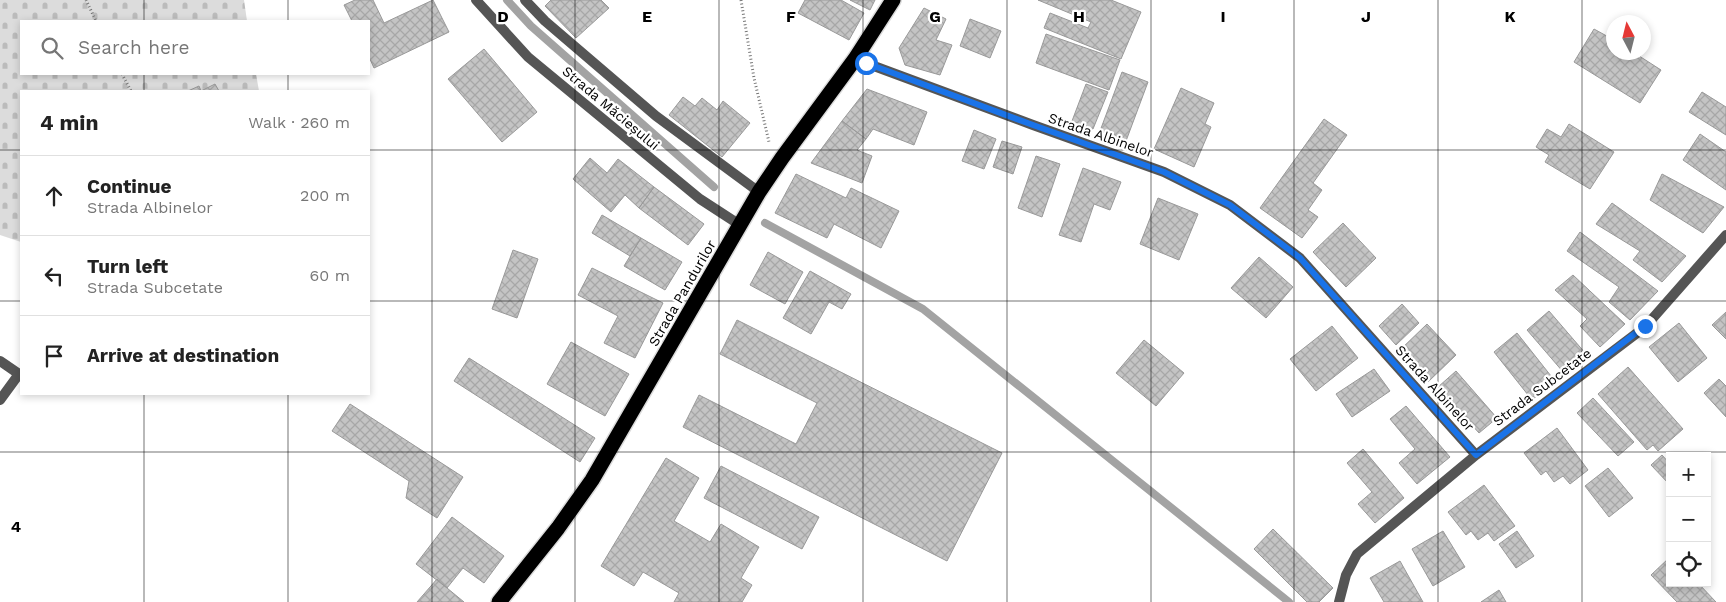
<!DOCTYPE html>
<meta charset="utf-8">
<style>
body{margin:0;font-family:"Work Sans",sans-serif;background:#f6f6f6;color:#222}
.controls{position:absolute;right:15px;bottom:15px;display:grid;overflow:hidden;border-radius:0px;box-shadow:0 2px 8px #0003}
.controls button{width:45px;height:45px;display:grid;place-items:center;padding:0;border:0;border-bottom:1px solid #e0e0e0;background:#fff;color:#222;font:25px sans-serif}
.compass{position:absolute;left:1606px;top:15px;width:45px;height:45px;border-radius:50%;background:#fff;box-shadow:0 2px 8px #0003;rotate:353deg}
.stop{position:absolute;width:15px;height:15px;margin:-11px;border:4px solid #1a73e8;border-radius:50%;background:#fff}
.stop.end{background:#1a73e8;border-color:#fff;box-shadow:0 1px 5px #0008}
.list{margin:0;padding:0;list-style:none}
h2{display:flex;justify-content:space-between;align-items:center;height:65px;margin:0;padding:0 20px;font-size:21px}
h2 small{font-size:16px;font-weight:400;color:#767676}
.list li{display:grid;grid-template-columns:32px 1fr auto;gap:15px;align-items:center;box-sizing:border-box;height:80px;padding:0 20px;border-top:1px solid #e0e0e0}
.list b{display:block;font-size:19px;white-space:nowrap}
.list p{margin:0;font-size:16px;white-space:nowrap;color:#767676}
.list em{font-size:16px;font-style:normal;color:#767676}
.icon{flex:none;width:28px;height:28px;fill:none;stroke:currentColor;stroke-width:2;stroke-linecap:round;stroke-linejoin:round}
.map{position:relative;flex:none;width:1726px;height:602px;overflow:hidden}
.search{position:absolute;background:#fff;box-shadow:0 2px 8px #0003;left:20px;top:20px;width:350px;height:55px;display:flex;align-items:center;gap:12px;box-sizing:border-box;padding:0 18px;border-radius:0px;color:#767676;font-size:19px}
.panel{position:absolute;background:#fff;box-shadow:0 2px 8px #0003;left:20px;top:90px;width:350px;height:305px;border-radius:0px}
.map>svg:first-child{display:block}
.cemetery{fill:url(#cemetery-stones)}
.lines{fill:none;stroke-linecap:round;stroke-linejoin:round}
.stream{stroke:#a3a3a3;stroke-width:8}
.building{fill:url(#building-cross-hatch);stroke:#999}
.highway-casing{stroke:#dbdbdb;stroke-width:18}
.path{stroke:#777;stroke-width:3;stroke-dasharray:1 2.5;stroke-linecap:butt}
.lane{stroke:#555;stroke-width:10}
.street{stroke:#555;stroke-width:10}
.highway{stroke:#000;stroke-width:15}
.route{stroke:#1a73e8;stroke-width:6}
.grid{fill:none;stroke:#000;stroke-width:1;stroke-opacity:0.55}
.labels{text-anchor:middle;stroke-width:4.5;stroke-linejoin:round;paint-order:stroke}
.street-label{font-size:14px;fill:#000;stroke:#fff}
.grid-label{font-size:16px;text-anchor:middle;font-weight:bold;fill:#000;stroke:#fff;stroke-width:4.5;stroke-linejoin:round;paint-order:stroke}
</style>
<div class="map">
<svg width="1726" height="602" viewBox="0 0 1726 602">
<defs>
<pattern id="cemetery-stones" width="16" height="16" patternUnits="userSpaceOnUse" patternTransform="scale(1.25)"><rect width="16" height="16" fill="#dcdcdc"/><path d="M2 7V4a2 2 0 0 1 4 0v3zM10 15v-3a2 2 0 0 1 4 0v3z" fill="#bbb"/></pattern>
<pattern id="building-cross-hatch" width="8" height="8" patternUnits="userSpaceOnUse" patternTransform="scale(1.25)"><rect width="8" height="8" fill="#c4c4c4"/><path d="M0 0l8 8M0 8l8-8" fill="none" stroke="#a7a7a7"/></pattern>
</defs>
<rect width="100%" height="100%" fill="#fff"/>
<path class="cemetery" d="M0,0H244L247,21H21V74H256L259,91H21V242L0,235Z"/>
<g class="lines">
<path class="stream" d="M507,0L531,26L714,187
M765,223L923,309L1289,602"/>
</g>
<path class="building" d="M355,0H373L384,23L433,0L449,32L374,68L369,57V21H352L344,5Z
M551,0H601L609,8L576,38L545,6Z
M805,0H841L864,13L849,40L798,13Z
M850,0H875L870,10Z
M1038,0H1111L1141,12L1121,59L1044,28L1050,13L1088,28L1091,22Z
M924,8L946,19L936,40L952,45L940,75L905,65L899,48Z
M970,19L1001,31L990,58L960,46Z
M1594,29L1614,40V52H1633L1661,70L1640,103L1574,62Z
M1046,34L1120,60L1109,90L1036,63Z
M484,49L537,112L502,142L448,79Z
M1122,72L1148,82L1126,141L1100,131Z
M215,84L219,91H188L199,86L201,91Z
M1086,84L1108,92L1093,129L1072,121Z
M1181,88L1214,103L1205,124L1211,127L1194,167L1154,149Z
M867,89L927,112L914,145L873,129L866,139L842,121Z
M1702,92L1726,107V135L1689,112Z
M683,97L695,106L702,98L717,110L723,101L750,123L722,157L669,115Z
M1324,119L1347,135L1313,183L1322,190L1308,210L1318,217L1302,238L1260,208Z
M842,121L866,139L857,150L872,156L862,183L811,163Z
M1569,124L1614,152L1590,189L1545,162L1549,155L1536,147L1547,129L1561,137Z
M974,130L996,139L984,169L962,161Z
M1700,134L1726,152V190L1683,160Z
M1002,141L1022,147L1013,174L993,167Z
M1036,156L1060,164L1042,217L1018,208Z
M590,158L607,173L618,159L654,187L639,208L625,195L611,212L573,179Z
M1083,168L1121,182L1110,210L1094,204L1081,242L1059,235Z
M796,174L846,198L851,188L899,211L881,248L834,224L827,238L775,213Z
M1662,174L1724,207L1703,233L1650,200Z
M654,187L704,224L688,245L639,208Z
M1158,198L1198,214L1179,260L1140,244Z
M1612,203L1686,256L1662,282L1633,260L1640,251L1596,224Z
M602,215L641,238L630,256L592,233Z
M1343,223L1376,258L1346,287L1313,252Z
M1580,232L1658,291L1630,320L1609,302L1619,287L1567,251Z
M641,238L682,262L665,290L624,266Z
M513,250L538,259L517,318L492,309Z
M768,252L803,272L785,304L750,285Z
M1259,257L1293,287L1266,318L1231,288Z
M592,268L663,303L635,358L604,343L618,316L578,295Z
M810,271L851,294L842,309L829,302L811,334L783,318Z
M1573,275L1625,324L1600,347L1580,326L1587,319L1555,290Z
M1402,304L1419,323L1396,345L1379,326Z
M1549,311L1586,354L1564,373L1527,330Z
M1726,312V339L1712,325Z
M737,320L1002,453L947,561L683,427L699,395L796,444L817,403L720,354Z
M1679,323L1707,358L1678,382L1649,347Z
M1427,324L1456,355L1428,382L1399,351Z
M1332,326L1358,358L1316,391L1290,359Z
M1517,333L1555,381L1532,400L1494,352Z
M1144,340L1184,373L1156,406L1116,373Z
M571,342L629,374L605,416L547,384Z
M469,358L595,438L580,462L454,381Z
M1628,367L1683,429L1658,451L1653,445L1647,450L1598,394Z
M1374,369L1390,391L1352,417L1336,394Z
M1456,371L1497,418L1479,433L1438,387Z
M1719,379L1726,386V417L1704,393Z
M1593,398L1634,442L1618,456L1577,413Z
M350,404L463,477L437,518L406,498L409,481L332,431Z
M1406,406L1450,457L1417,484L1399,463L1415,449L1390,419Z
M1557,428L1588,470L1570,484L1563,476L1554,482L1546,471L1541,475L1524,453Z
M1363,449L1404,498L1375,523L1358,504L1372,492L1347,463Z
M1662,455L1670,464V485L1651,465Z
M666,458L699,478L674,521L710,542L721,524L759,547L741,578L752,585L742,602H674L679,593L643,572L634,586L601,566Z
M721,466L819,517L802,549L704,498Z
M1608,468L1633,498L1609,517L1585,486Z
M1484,485L1515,526L1494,541L1488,533L1478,540L1471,531L1466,535L1448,512Z
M452,517L504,556L484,583L463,568L447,588L416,564Z
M1273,529L1333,588L1319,602H1307L1254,549Z
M1443,531L1465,567L1433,586L1412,549Z
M1517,531L1534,556L1516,568L1499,544Z
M1670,557V583H1698L1716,602H1677L1651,575Z
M1400,561L1423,602H1384L1370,578Z
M437,579L447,588L464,602H417Z
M1499,590L1506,602H1481Z"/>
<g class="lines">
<g class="highway-casing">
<path id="highway" d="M499,602L558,528L592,480L759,192L782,158L855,59L893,0"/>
</g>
<path class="path" d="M86,0L96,21
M741,0L754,78L769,142
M122,74L131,91"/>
<path class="lane" d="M0,361L19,374L0,400"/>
<path class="street" d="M476,0L528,57L700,199L740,225
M525,0L545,21L656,116L759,192
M855,59L1033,125L1164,172L1230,205L1300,258L1476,455
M1339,602L1346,575L1357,554L1476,455L1645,327L1726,235"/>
<use href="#highway" class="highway"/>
</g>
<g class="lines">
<path class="route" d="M866,63L1033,125L1164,172L1230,205L1300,258L1476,455L1645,326"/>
</g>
<path class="grid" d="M144,0V21M288,0V21M432,0V602M575,0V602M719,0V602M863,0V602M1007,0V602M1151,0V602M1294,0V602M1438,0V602M1582,0V602M144,74V91M288,74V91M0,150H21M369,150H1726M0,301H21M369,301H1726M144,394V602M288,394V602M0,452H1726"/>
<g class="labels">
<g class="street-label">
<text transform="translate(611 108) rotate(40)" y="5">Strada Măcieșului</text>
<text transform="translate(1101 135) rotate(19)" y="5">Strada Albinelor</text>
<text transform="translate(682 293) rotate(-60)" y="5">Strada Pandurilor</text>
<text transform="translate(1542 387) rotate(-37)" y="5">Strada Subcetate</text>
<text transform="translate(1435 388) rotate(48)" y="5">Strada Albinelor</text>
</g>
</g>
<g class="grid-label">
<text x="503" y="22">D</text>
<text x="647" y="22">E</text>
<text x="791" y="22">F</text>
<text x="935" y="22">G</text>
<text x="1079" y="22">H</text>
<text x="1223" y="22">I</text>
<text x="1366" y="22">J</text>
<text x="1510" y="22">K</text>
<text x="16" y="532">4</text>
</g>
</svg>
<div class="controls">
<button>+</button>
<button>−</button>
<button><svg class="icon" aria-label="locate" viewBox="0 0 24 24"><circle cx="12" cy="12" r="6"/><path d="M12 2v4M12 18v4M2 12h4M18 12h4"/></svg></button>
</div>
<svg class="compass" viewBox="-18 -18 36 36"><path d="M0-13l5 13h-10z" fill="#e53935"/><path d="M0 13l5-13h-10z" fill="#767676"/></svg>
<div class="stop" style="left:866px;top:63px"></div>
<div class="stop end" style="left:1645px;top:326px"></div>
<div class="search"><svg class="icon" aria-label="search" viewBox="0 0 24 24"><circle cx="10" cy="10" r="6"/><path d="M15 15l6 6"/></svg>Search here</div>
<section class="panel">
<h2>4 min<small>Walk · 260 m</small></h2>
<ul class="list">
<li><svg class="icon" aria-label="ahead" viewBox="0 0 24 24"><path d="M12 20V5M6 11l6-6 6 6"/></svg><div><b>Continue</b><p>Strada Albinelor</p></div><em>200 m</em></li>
<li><svg class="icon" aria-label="left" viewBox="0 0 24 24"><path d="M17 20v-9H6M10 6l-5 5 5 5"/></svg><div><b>Turn left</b><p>Strada Subcetate</p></div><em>60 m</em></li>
<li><svg class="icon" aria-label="arrive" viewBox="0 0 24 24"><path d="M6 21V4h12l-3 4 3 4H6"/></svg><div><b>Arrive at destination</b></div></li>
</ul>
</section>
</div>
